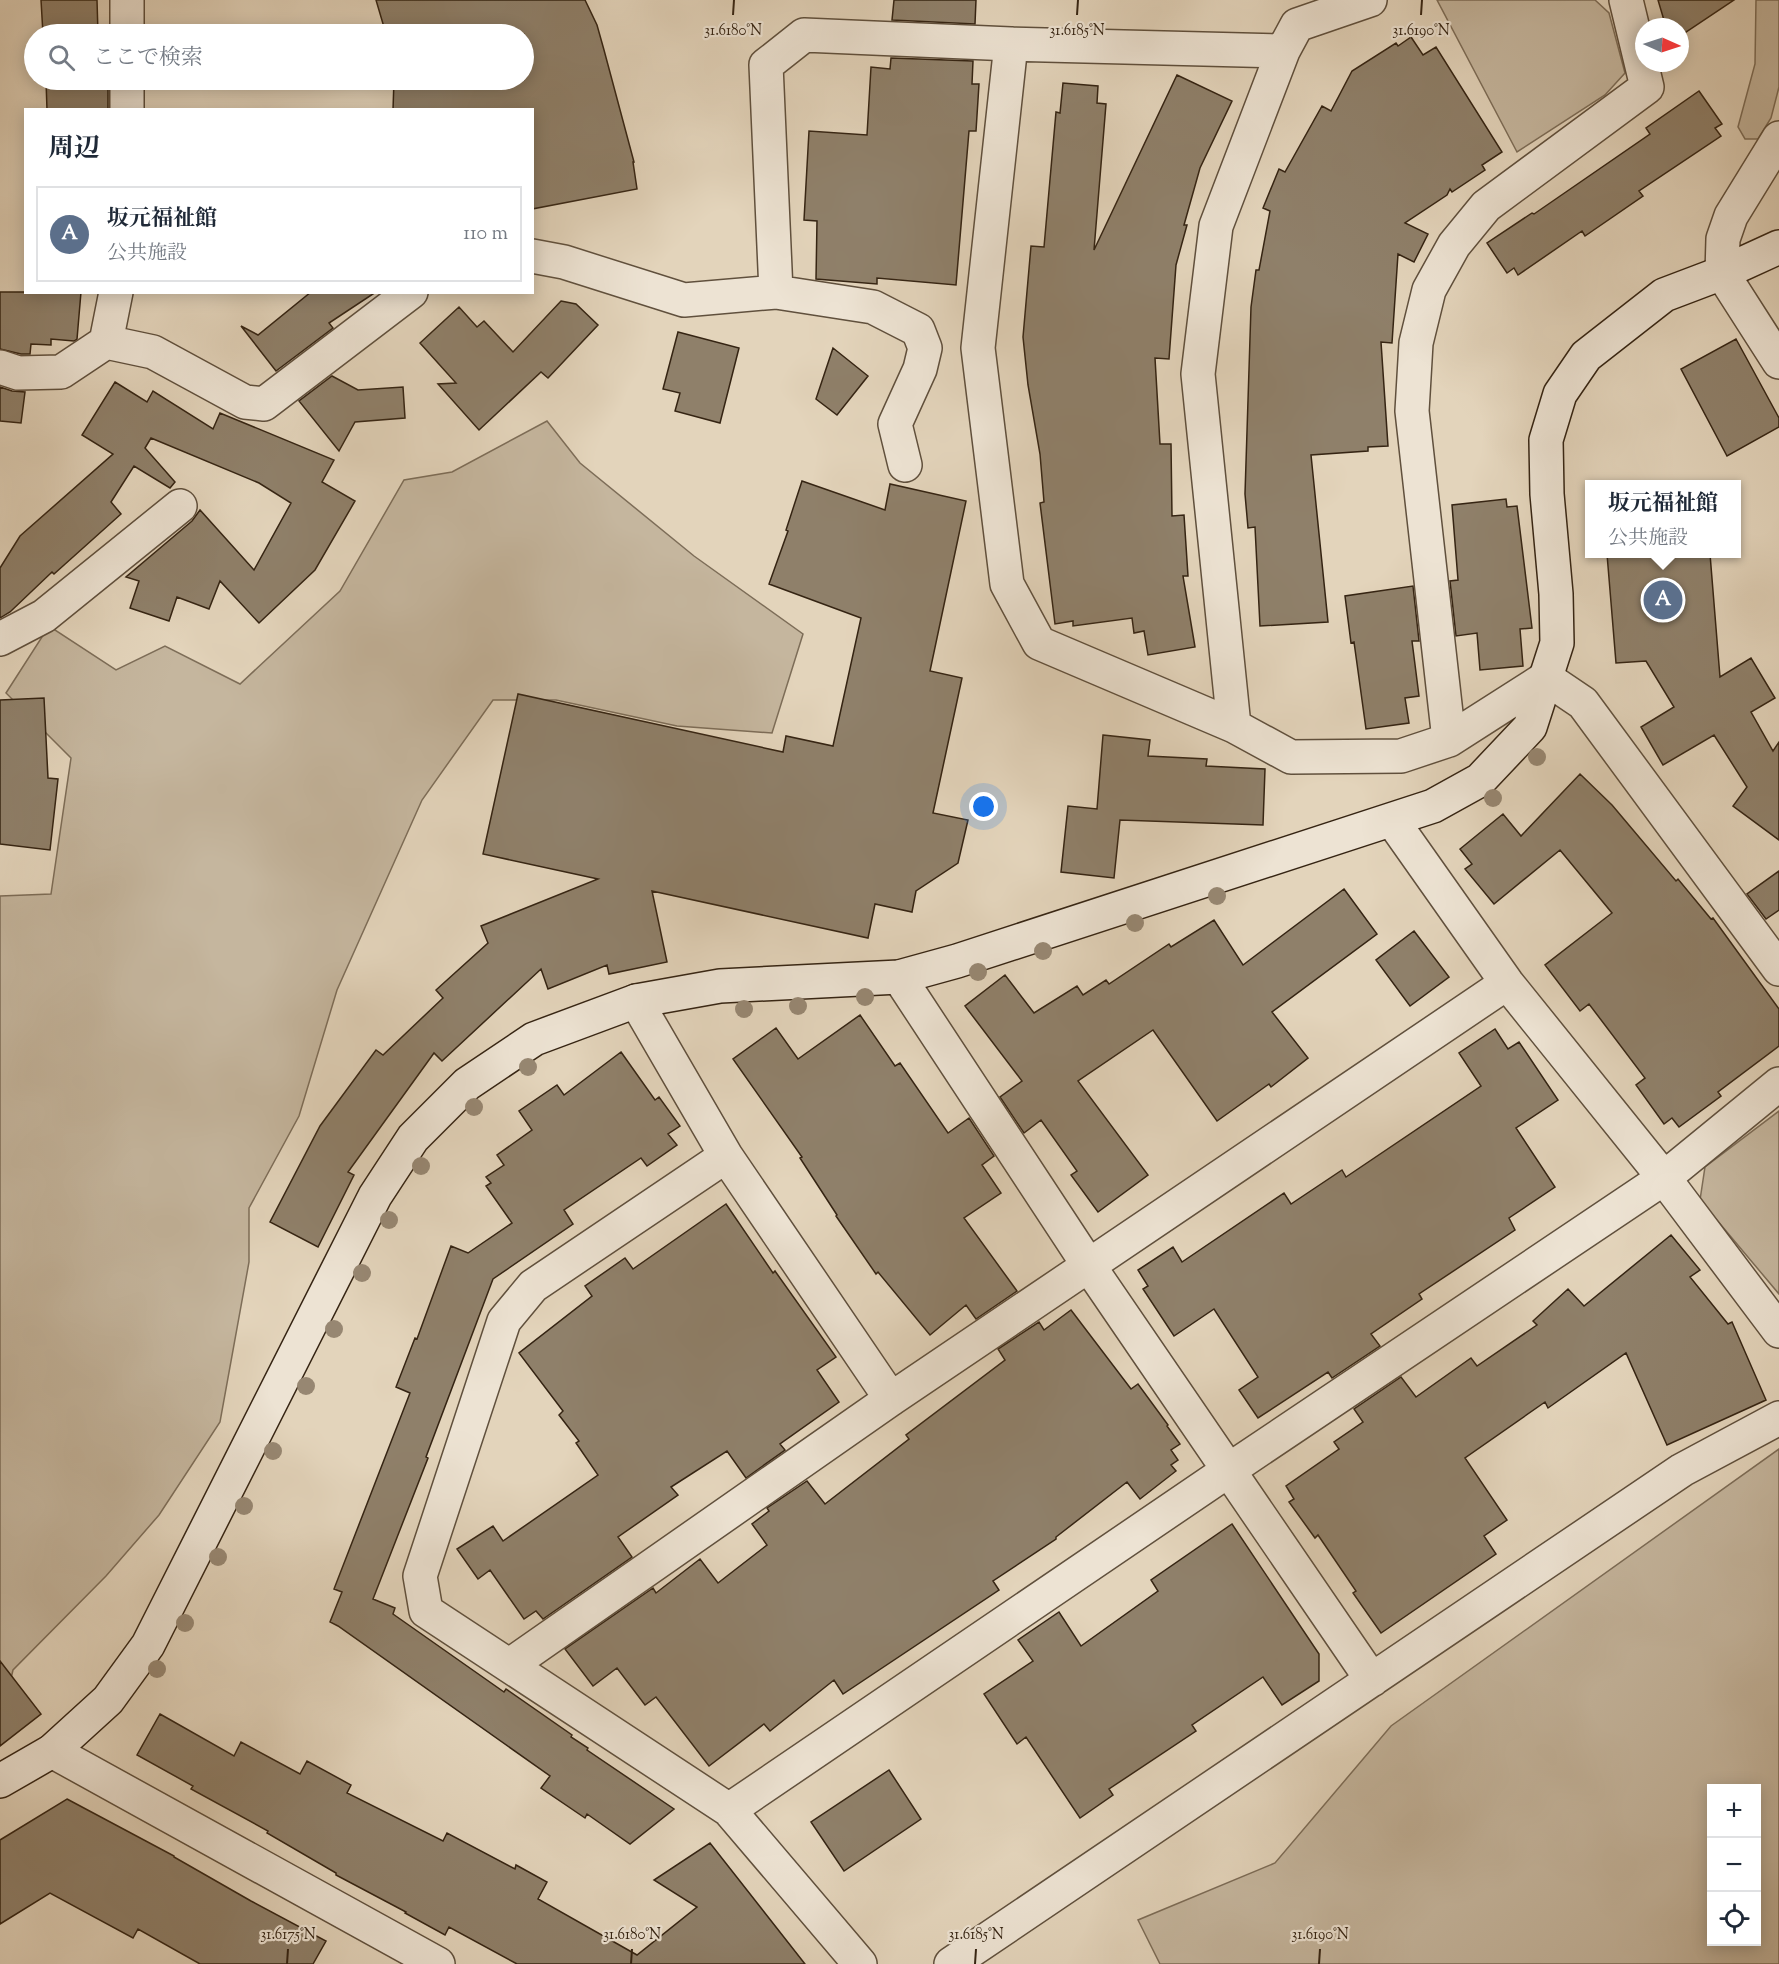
<!DOCTYPE html>
<html lang="ja">
<meta charset="utf-8">
<style>
body{margin:0;font-family:"Sorts Mill Goudy","Noto Serif JP",serif;background:#f6f6f7;color:#1f2937}
.controls{position:absolute;right:18px;bottom:18px;display:grid;overflow:hidden;border-radius:0px;box-shadow:0 3px 15px #0003}
.controls button{width:54px;height:54px;display:grid;place-items:center;padding:0;border:0;border-bottom:2px solid #e0e1e3;background:#fff;color:#1f2937;font:30px sans-serif}
.compass{position:absolute;left:1635px;top:18px;width:54px;height:54px;border-radius:50%;background:#fff;box-shadow:0 3px 15px #0003;rotate:93deg}
.you{position:absolute;left:984px;top:807px;width:21px;height:21px;margin:-15px;border:4px solid #fff;border-radius:50%;background:#1a73e8;box-shadow:0 0 0 9px #1a73e833}
.badge{display:grid;place-items:center;width:39px;height:39px;border-radius:50%;background:#8f2418;color:#fff;font-size:20px;font-weight:700}
.pin{position:absolute;translate:-50% -50%;border:3px solid #fff;box-shadow:0 2px 6px #0006}
.popup{position:absolute;left:1585px;top:480px;width:156px;height:78px;box-sizing:border-box;display:grid;place-content:center;border-radius:0px;background:#fff;filter:drop-shadow(0 2px 4px #0005);font-size:20px;white-space:nowrap;color:#747a83}
.popup b{font-size:22px;color:#1f2937}
.popup::after{content:'';position:absolute;left:50%;top:100%;margin-left:-12px;border:12px solid transparent;border-top-color:#fff}
.list{margin:0;padding:0;list-style:none}
h2{display:flex;justify-content:space-between;align-items:center;height:78px;margin:0;padding:0 24px;font-size:26px}
h2 small{font-size:20px;font-weight:400;color:#747a83}
.list li{display:grid;grid-template-columns:39px 1fr auto;gap:18px;align-items:center;box-sizing:border-box;height:96px;margin:0 12px 12px;padding:0 12px;border:2px solid #e0e1e3;border-radius:0px}
.list b{display:block;font-size:22px;white-space:nowrap}
.list p{margin:0;font-size:20px;white-space:nowrap;color:#747a83}
.list em{font-size:20px;font-style:normal;color:#747a83}
.icon{flex:none;width:33px;height:33px;fill:none;stroke:currentColor;stroke-width:2;stroke-linecap:round;stroke-linejoin:round}
.map{position:relative;flex:none;width:1779px;height:1964px;overflow:hidden}
.search{position:absolute;background:#fff;box-shadow:0 3px 15px #0003;left:24px;top:24px;width:510px;height:66px;display:flex;align-items:center;gap:15px;box-sizing:border-box;padding:0 21px;border-radius:33px;color:#747a83;font-size:22px}
.panel{position:absolute;background:#fff;box-shadow:0 3px 15px #0003;left:24px;top:108px;width:510px;height:186px;border-radius:0px}
.map>svg:first-child{display:block}
.green{fill:#c5b69e;stroke:#7d6d58;stroke-width:1.5;fill-rule:evenodd}
.building{fill:#8f806a;stroke:#352413;stroke-width:1.5}
.lines{fill:none;stroke-linecap:round;stroke-linejoin:round}
.street-casing{stroke:#60503d;stroke-width:36}
.secondary-casing{stroke:#352413;stroke-width:36}
.street{stroke:#ede3d3;stroke-width:33}
.secondary{stroke:#ede3d3;stroke-width:33}
.tree{fill:#978772}
.ticks{fill:none;stroke:#352413;stroke-width:2}
.ticks-label{font-size:15px;text-anchor:middle;fill:#352413;stroke:#ede3d3;stroke-width:4.5;stroke-linejoin:round;paint-order:stroke}
</style>
<div class="map">
<svg width="1779" height="1964" viewBox="0 0 1779 1964">
<rect width="100%" height="100%" fill="#e3d4bb"/>
<filter id="stains"><feTurbulence type="fractalNoise" baseFrequency=".00333" numOctaves="4"/><feColorMatrix values="0 0 0 0 .2 0 0 0 0 .09 0 0 0 0 .02 0 0 0 .5 -.17"/></filter>
<radialGradient id="worn" r=".72"><stop offset=".6" stop-color="#630" stop-opacity="0"/><stop offset="1" stop-color="#630" stop-opacity=".3"/></radialGradient>
<path class="green" d="M1437,0H1595L1609,13L1625,73L1605,95L1517,152Z
M1756,0H1779V87L1771,118L1758,139H1745L1738,127L1755,64Z
M547,421L580,463L694,556L803,634L772,733L677,726L556,700H493L422,800L337,990L299,1116L249,1208V1262L220,1422L159,1515L106,1576L13,1670L3,1712L0,1713V896L51,894L71,758L6,693L49,626L116,670L165,646L240,684L340,591L404,480L452,472Z
M1779,1111V1294L1700,1200L1705,1167Z
M1779,1449V1964H1160L1138,1920L1275,1863L1391,1726ZM1756,1788V1942H1712V1788Z"/>
<path class="building" d="M41,0H97L98,34H43Z
M376,0H585L597,25L604,50L634,162H633L637,189L532,209V110H393L394,80H524V34H386Z
M894,0H976L975,24L892,20Z
M1658,0H1734L1680,36V27H1666Z
M1411,37L1423,55L1436,47L1502,152L1482,165L1485,170L1452,192L1450,189L1447,195L1405,223L1428,234L1414,262L1398,254L1392,343L1381,342L1388,446L1368,447V451L1311,455L1328,622L1260,626L1255,527L1248,528L1245,494L1251,307L1256,270H1259L1270,211L1263,208L1279,169L1285,172L1322,106L1331,111L1352,71L1396,43L1398,46Z
M891,58L973,61L972,84H979L976,131H969L956,285L877,278V284L816,279L817,221L804,220L809,131L867,135L871,67L890,69Z
M1177,75L1232,101L1200,168L1184,225H1187L1176,265L1169,359L1155,358L1160,444H1171L1172,516L1184,515L1188,576H1183L1195,647L1148,655L1144,631L1134,633L1132,618L1073,626V621L1055,624L1040,503L1044,502L1040,454L1028,385L1023,337L1031,246L1044,247L1056,112L1060,113L1063,83L1098,86L1097,103L1106,104L1094,250Z
M46,80H108V110H47Z
M1699,91L1722,124L1715,128L1721,136L1639,191L1643,196L1585,236L1582,231L1518,275L1514,268L1507,273L1487,243L1532,213L1534,214L1650,134L1646,128Z
M0,292H81L77,339L74,341L51,339V345L31,344L30,354H21L0,349Z
M311,292H376L329,323L333,328L276,371L241,326L258,335Z
M561,301L576,304L598,325L548,378L541,372L479,430L438,384L456,383L420,343L459,307L477,327L484,321L513,352Z
M678,332L739,348L720,423L675,411L680,393L663,389Z
M1736,339L1779,418V427L1727,456L1681,369Z
M833,348L868,376L837,415L816,399Z
M332,376L358,390L403,387L405,418L355,422L339,451L299,401Z
M115,382L147,402L153,391L213,429L220,413L334,460L322,482L355,501L315,570L259,623L220,581L209,609L177,597L169,621L130,608L139,581L126,577L192,521L200,510L254,570L291,503L259,483L151,438L145,448L175,482L170,488L134,466L111,502L121,514L54,574L52,572L10,612L0,618V568L20,536L113,454L82,435Z
M0,387L12,391L25,392L21,423L0,421Z
M802,481L885,510L890,484L966,501L930,671L962,678L933,813L968,820L958,863L916,891L912,912L875,904L868,938L652,891L667,962L609,974L607,965L548,989L541,969L442,1061L434,1053L348,1172L354,1175L318,1247L270,1222L320,1126L376,1050L383,1055L443,998L436,990L488,943L481,926L598,879L483,854L518,694L783,752L786,736L833,746L861,618L769,584L788,531L786,530Z
M1506,499L1507,507L1517,506L1532,628L1520,629L1523,666L1480,670L1477,633L1456,636L1450,581L1458,580L1452,505Z
M1607,554H1710L1720,677L1751,658L1775,698L1751,712L1773,751L1779,742V840L1733,806L1747,787L1714,735L1663,765L1641,727L1674,707L1646,661L1616,663Z
M1413,586L1419,641H1412L1419,696L1405,698L1409,723L1366,729L1354,642L1351,643L1345,596Z
M44,698L48,778L58,779L50,850L0,844V700Z
M1103,735L1150,740L1148,756L1207,759L1206,766L1265,769L1263,825L1120,820L1114,878L1061,872L1068,806L1097,809Z
M1580,774L1612,805L1676,881L1678,879L1711,919L1713,918L1779,1009V1046L1718,1092L1721,1096L1679,1127L1672,1118L1664,1124L1636,1085L1645,1078L1589,1004L1580,1011L1545,965L1612,913L1560,850L1494,904L1465,869L1472,864L1460,849L1503,814L1521,836Z
M1779,871V910L1766,919L1747,894Z
M1344,889L1377,934L1272,1012L1308,1058L1271,1087L1269,1084L1217,1121L1153,1030L1078,1081L1148,1175L1098,1212L1071,1175L1077,1171L1041,1120L1024,1133L1000,1097L1022,1081L965,1006L1005,975L1034,1013L1077,986L1083,995L1106,980L1109,984L1169,944L1171,947L1214,920L1243,965Z
M1414,931L1449,977L1410,1006L1376,960Z
M860,1015L895,1066L900,1063L948,1133L969,1118L994,1156L982,1165L1001,1193L964,1218L1017,1291L976,1319L966,1305L930,1335L878,1272L876,1274L836,1216L837,1215L800,1158L802,1157L733,1059L776,1028L798,1059Z
M1495,1029L1508,1049L1519,1042L1558,1100L1516,1128L1555,1187L1509,1218L1515,1230L1419,1294L1422,1299L1371,1334L1380,1346L1332,1378L1328,1372L1258,1418L1239,1390L1258,1377L1214,1309L1174,1336L1143,1289L1148,1286L1138,1270L1173,1247L1182,1262L1284,1193L1291,1204L1342,1170L1346,1177L1481,1086L1459,1053Z
M621,1052L655,1100L659,1097L680,1126L668,1134L677,1145L647,1166L641,1158L564,1210L573,1224L493,1279L426,1457L428,1458L373,1599L395,1608L393,1614L504,1692L506,1689L572,1735L571,1737L588,1748L587,1750L674,1809L630,1844L587,1814L585,1818L541,1788L550,1776L338,1626L330,1622L342,1592L334,1589L410,1393L396,1387L415,1338L417,1339L451,1246L468,1253L512,1223L486,1186L491,1183L486,1177L504,1165L497,1155L532,1130L519,1111L557,1085L564,1095Z
M726,1204L773,1273L775,1271L836,1357L817,1370L839,1402L780,1444L785,1450L746,1478L727,1451L671,1487L678,1495L618,1537L632,1557L543,1619L536,1611L524,1619L490,1570L478,1579L457,1549L493,1526L503,1541L598,1475L576,1443L579,1441L559,1415L563,1411L519,1353L592,1296L585,1286L625,1258L633,1269Z
M1671,1235L1700,1270L1690,1277L1728,1324L1732,1322L1766,1400L1667,1445L1626,1353L1548,1408L1545,1402L1465,1458L1507,1520L1484,1536L1496,1554L1381,1633L1353,1593L1356,1591L1318,1535L1315,1538L1289,1502L1294,1499L1286,1486L1339,1449L1334,1442L1363,1422L1354,1409L1401,1377L1416,1397L1471,1358L1477,1366L1537,1325L1533,1321L1568,1289L1584,1306Z
M1071,1310L1131,1389L1138,1384L1168,1425L1167,1426L1180,1444L1171,1450L1178,1460L1171,1465L1176,1471L1140,1499L1127,1482L1056,1537V1539L993,1581L999,1590L843,1694L834,1680L770,1731L764,1724L709,1766L656,1697L645,1705L617,1668L593,1686L565,1649L653,1588L656,1593L700,1559L718,1583L767,1545L752,1524L769,1511L767,1508L807,1481L825,1504L909,1439L906,1435L1005,1360L998,1349L1039,1322L1044,1330Z
M1232,1524L1319,1654V1681L1282,1705L1263,1677L1192,1725L1196,1731L1109,1789L1113,1795L1080,1818L1026,1737L1017,1744L984,1694L1033,1661L1018,1640L1059,1612L1081,1646L1158,1591L1151,1580Z
M0,1661L41,1714L0,1746Z
M160,1714L234,1756L241,1742L300,1774L307,1761L351,1785L347,1793L443,1841L447,1833L515,1869L516,1865L547,1882L538,1899L637,1955L697,1907L654,1880L710,1843L805,1964H517L449,1927L445,1935L405,1913L406,1912L336,1875V1873L267,1833L268,1831L191,1789L193,1786L137,1755Z
M889,1770L921,1819L844,1871L811,1822Z
M67,1799L174,1856V1857L251,1901L326,1941L313,1964H200L138,1929L133,1938L50,1893L0,1924V1840Z"/>
<g class="lines">
<g class="street-casing">
<path id="street" d="M127,0V34
M1011,44L978,348L1007,584L1039,643L1234,726L1291,757L1401,756L1449,740L1546,678L1583,703L1779,969
M127,80V110
M1779,138L1731,216L1723,239L1722,273L1779,362
M532,256L564,262L684,300L776,292
M106,342L116,292
M0,367L18,373L61,372L106,342L153,352L245,402L264,404L411,292
M905,465L895,424L920,369L925,348L918,330L873,307L776,292L766,65L804,35L1011,44L1283,51L1297,25L1370,0
M0,639L44,616L180,506
M1234,726L1198,374L1216,226L1283,51
M1449,740L1412,411L1416,343L1429,290L1454,245L1486,206L1647,87L1626,0
M1392,820L1507,983L1664,1178L1779,1331
M899,977L1089,1266L1372,1680
M636,1001L726,1156L891,1399
M726,1156L533,1286L504,1321L420,1576L426,1611L729,1810L860,1964
M510,1665L891,1399L1507,983
M52,1751L438,1964
M729,1810L1229,1470L1664,1178L1779,1084
M951,1964L1682,1470L1779,1418"/>
</g>
<g class="secondary-casing">
<path id="secondary" d="M0,1781L52,1751L108,1700L148,1645L375,1196L413,1138L467,1084L534,1039L636,1001L720,986L899,977L957,961L1433,806L1480,780L1530,727L1557,643L1556,594L1547,494L1546,440L1560,394L1586,356L1664,295L1722,273L1779,247"/>
</g>
<use href="#street" class="street"/>
<use href="#secondary" class="secondary"/>
</g>
<g class="tree">
<circle cx="1537" cy="757" r="9"/>
<circle cx="1493" cy="798" r="9"/>
<circle cx="1217" cy="896" r="9"/>
<circle cx="1135" cy="923" r="9"/>
<circle cx="1043" cy="951" r="9"/>
<circle cx="978" cy="972" r="9"/>
<circle cx="865" cy="997" r="9"/>
<circle cx="798" cy="1006" r="9"/>
<circle cx="744" cy="1009" r="9"/>
<circle cx="528" cy="1067" r="9"/>
<circle cx="474" cy="1107" r="9"/>
<circle cx="421" cy="1166" r="9"/>
<circle cx="389" cy="1220" r="9"/>
<circle cx="362" cy="1273" r="9"/>
<circle cx="334" cy="1329" r="9"/>
<circle cx="306" cy="1386" r="9"/>
<circle cx="273" cy="1451" r="9"/>
<circle cx="244" cy="1506" r="9"/>
<circle cx="218" cy="1557" r="9"/>
<circle cx="185" cy="1623" r="9"/>
<circle cx="157" cy="1669" r="9"/>
</g>
<path class="ticks" d="M733,15L734,0M1077,15L1078,0M1421,15L1422,0M287,1964L288,1949M631,1964L632,1949M975,1964L976,1949M1319,1964L1320,1949"/>
<g class="ticks-label">
<text x="733" y="35">31.6180°N</text>
<text x="1077" y="35">31.6185°N</text>
<text x="1421" y="35">31.6190°N</text>
<text x="288" y="1939">31.6175°N</text>
<text x="632" y="1939">31.6180°N</text>
<text x="976" y="1939">31.6185°N</text>
<text x="1320" y="1939">31.6190°N</text>
</g>
<rect width="100%" height="100%" filter="url(#stains)"/>
<rect width="100%" height="100%" fill="url(#worn)"/>
</svg>
<div class="controls">
<button>+</button>
<button>−</button>
<button><svg class="icon" aria-label="locate" viewBox="0 0 24 24"><circle cx="12" cy="12" r="6"/><path d="M12 2v4M12 18v4M2 12h4M18 12h4"/></svg></button>
</div>
<svg class="compass" viewBox="-18 -18 36 36"><path d="M0-13l5 13h-10z" fill="#e53935"/><path d="M0 13l5-13h-10z" fill="#747a83"/></svg>
<div class="you"></div>
<div class="pin badge" style="left:1663px;top:600px;background:#5c6f8a">A</div>
<div class="popup"><b>坂元福祉館</b>公共施設</div>
<div class="search"><svg class="icon" aria-label="search" viewBox="0 0 24 24"><circle cx="10" cy="10" r="6"/><path d="M15 15l6 6"/></svg>ここで検索</div>
<section class="panel">
<h2>周辺<small></small></h2>
<ul class="list">
<li><span class="badge" style="background:#5c6f8a">A</span><div><b>坂元福祉館</b><p>公共施設</p></div><em>110 m</em></li>
</ul>
</section>
</div>
